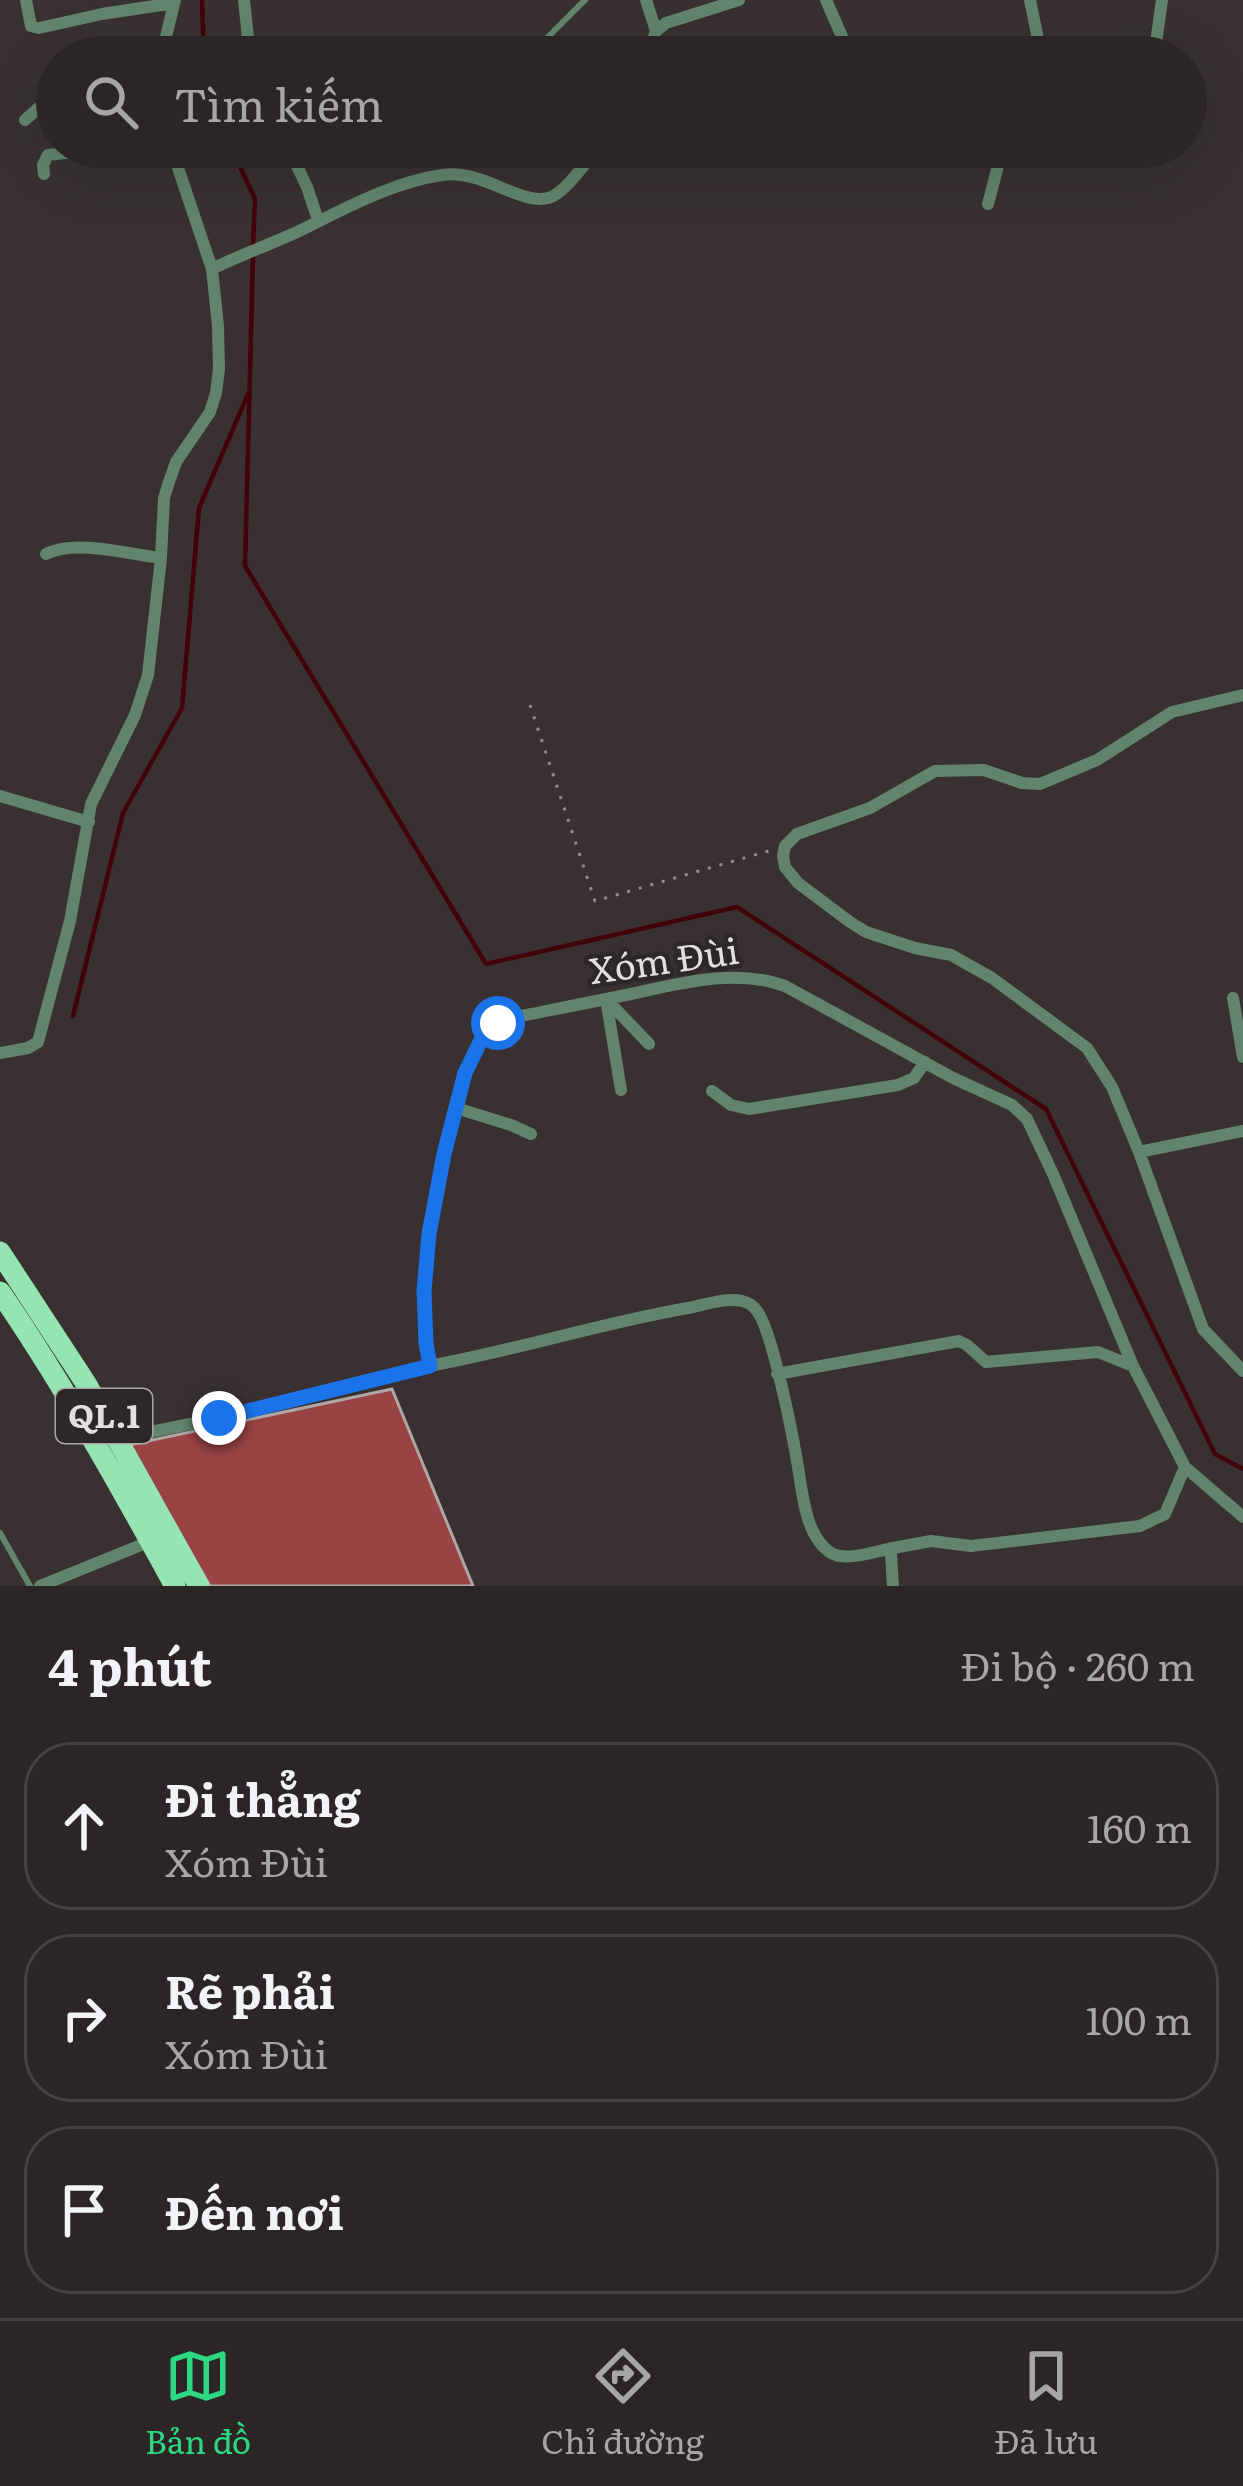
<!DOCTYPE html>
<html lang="vi">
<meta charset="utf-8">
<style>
body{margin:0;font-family:Literata,serif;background:#373132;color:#f1f3f6}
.stop{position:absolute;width:36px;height:36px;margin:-27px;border:9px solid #1a73e8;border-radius:50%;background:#fff}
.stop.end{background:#1a73e8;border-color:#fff;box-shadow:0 3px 12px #0008}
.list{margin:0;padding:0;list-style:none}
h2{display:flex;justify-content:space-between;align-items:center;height:156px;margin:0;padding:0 48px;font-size:51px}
h2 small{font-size:39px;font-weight:400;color:#a6a5a7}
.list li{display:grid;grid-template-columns:78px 1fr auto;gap:36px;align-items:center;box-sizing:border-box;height:168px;margin:0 24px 24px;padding:0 24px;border:3px solid #474242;border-radius:48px}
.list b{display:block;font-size:45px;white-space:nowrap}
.list p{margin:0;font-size:39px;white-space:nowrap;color:#a6a5a7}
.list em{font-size:39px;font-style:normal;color:#a6a5a7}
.icon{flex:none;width:66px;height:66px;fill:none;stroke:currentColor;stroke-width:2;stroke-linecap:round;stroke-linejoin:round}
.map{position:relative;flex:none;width:1243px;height:1586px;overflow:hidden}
.search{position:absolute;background:#2b2525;box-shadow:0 12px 48px #0002;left:36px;right:36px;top:36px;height:132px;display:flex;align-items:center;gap:30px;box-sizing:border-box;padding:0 42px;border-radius:66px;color:#a6a5a7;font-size:45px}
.sheet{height:732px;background:#2b2525}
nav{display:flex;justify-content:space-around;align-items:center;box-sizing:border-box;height:168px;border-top:3px solid #474242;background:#2b2525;font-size:33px;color:#a6a5a7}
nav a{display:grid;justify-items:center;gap:6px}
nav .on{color:#2ed883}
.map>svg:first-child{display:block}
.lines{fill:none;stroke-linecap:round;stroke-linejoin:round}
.stream{stroke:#420209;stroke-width:4.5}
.building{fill:#9a4344;stroke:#afa6a6;stroke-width:3}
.path{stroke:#938d8d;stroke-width:3;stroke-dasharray:3 9;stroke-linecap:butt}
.service{stroke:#62846d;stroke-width:6}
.minor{stroke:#62846d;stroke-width:12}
.trunk{stroke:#94e5b1;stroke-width:21}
.route{stroke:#1a73e8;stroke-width:15}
.labels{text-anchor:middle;stroke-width:9;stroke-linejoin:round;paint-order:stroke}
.shield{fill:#2e2727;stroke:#ada8a8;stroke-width:3}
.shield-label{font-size:33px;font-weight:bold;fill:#e4dfdf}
.street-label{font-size:36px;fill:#e4dfdf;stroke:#2e2727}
</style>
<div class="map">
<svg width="1243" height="1586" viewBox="0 0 1243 1586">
<rect width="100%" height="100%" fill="#393131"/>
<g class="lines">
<path class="stream" d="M202,0L204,57
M231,147L255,199L253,245
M253,256L245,566L486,964L737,907L1046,1109L1215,1454L1243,1469
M73,1016L123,813L182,708L199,508L248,394"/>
</g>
<path class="building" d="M392,1389L473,1586H210L129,1445Z"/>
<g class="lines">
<path class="path" d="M530,705L595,901L772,850"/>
<path class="service" d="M537,48L585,0
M0,1533L30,1586"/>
<path class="minor" d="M26,0L31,26L39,28L102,14L174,3
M244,0L250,57
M646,0L656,31
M826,0L851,57
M1030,0L1037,34L1036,57
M161,57L175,0
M647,57L656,31L666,23L739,0
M1154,57L1162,0
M25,120L43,104L57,101
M288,147L307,187L318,220
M44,174L43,165L48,155L118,147
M988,204L1003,147
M212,269C240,255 269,245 297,232C342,210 392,182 442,175C483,169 519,205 548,198C565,194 587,160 599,147
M46,554C75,539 128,554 161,558
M1243,695L1172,712L1097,760L1040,784L1022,783L984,770L935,771L870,808L797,834L785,846L783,856L785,867L798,883L850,922L866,932L915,948L951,955L992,978L1087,1048L1112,1087L1139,1152L1203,1329L1243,1371
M0,796L89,822
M1233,998L1243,1057
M0,1053L28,1048L38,1042L70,921L91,804L135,715L148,675L161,558L164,498L169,482L176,462L210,412L216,393L219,369L218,326L212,269L171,147
M621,1090L606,999L649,1044
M712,1091L731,1105L749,1109L898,1085L914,1078L925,1062
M456,1108L511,1125L531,1134
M1139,1152L1243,1131
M429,1366C517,1350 601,1323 688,1308C704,1305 727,1297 742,1301C749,1303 753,1305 757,1311C772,1330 792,1432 797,1461C802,1488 804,1536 831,1553C847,1562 876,1551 893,1548
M777,1374L959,1341L967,1345L986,1362L1098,1352L1133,1366
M117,1439L219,1418L429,1366C426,1342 424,1317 424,1293C425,1245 455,1044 497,1023C510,1017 527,1015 541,1012C571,1006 602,1000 631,994C681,983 736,968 785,986L953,1078L1012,1105L1027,1119L1053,1174L1133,1366L1185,1467L1243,1517
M40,1586L151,1541
M893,1586L891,1553L893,1548L931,1541L971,1546L1140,1526L1165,1514L1185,1467"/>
<path class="trunk" d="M0,1252L87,1385L199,1586
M0,1292C65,1387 120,1486 175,1586"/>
</g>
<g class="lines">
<path class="route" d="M219,1418L430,1366L426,1343L424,1291L429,1234L444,1154L465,1073L485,1032L498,1023"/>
</g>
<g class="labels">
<rect class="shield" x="56" y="1389" width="96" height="54" rx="9"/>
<g class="shield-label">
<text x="104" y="1428">QL.1</text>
</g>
<g class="street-label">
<text transform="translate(664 961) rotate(-8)" y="13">Xóm Đùi</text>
</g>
</g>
</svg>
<div class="stop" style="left:498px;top:1023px"></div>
<div class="stop end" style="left:219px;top:1418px"></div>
<div class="search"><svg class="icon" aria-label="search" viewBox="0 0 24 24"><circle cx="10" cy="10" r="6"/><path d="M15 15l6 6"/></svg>Tìm kiếm</div>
</div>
<section class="sheet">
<h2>4 phút<small>Đi bộ · 260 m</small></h2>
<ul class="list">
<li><svg class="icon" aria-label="ahead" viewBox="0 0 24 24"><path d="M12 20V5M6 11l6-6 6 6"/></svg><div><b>Đi thẳng</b><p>Xóm Đùi</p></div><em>160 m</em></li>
<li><svg class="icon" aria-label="right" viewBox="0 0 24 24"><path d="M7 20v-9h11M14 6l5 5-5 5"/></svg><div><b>Rẽ phải</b><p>Xóm Đùi</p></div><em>100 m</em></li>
<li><svg class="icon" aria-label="arrive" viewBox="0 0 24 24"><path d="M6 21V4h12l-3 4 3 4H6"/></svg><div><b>Đến nơi</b></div></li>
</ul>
</section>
<nav>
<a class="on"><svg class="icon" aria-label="map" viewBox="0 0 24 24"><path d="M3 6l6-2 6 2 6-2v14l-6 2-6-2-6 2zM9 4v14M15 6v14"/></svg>Bản đồ</a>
<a><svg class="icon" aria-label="directions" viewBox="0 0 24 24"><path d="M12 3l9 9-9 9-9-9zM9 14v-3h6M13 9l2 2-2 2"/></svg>Chỉ đường</a>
<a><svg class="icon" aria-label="saved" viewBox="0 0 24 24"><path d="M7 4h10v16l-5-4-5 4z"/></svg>Đã lưu</a>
</nav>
